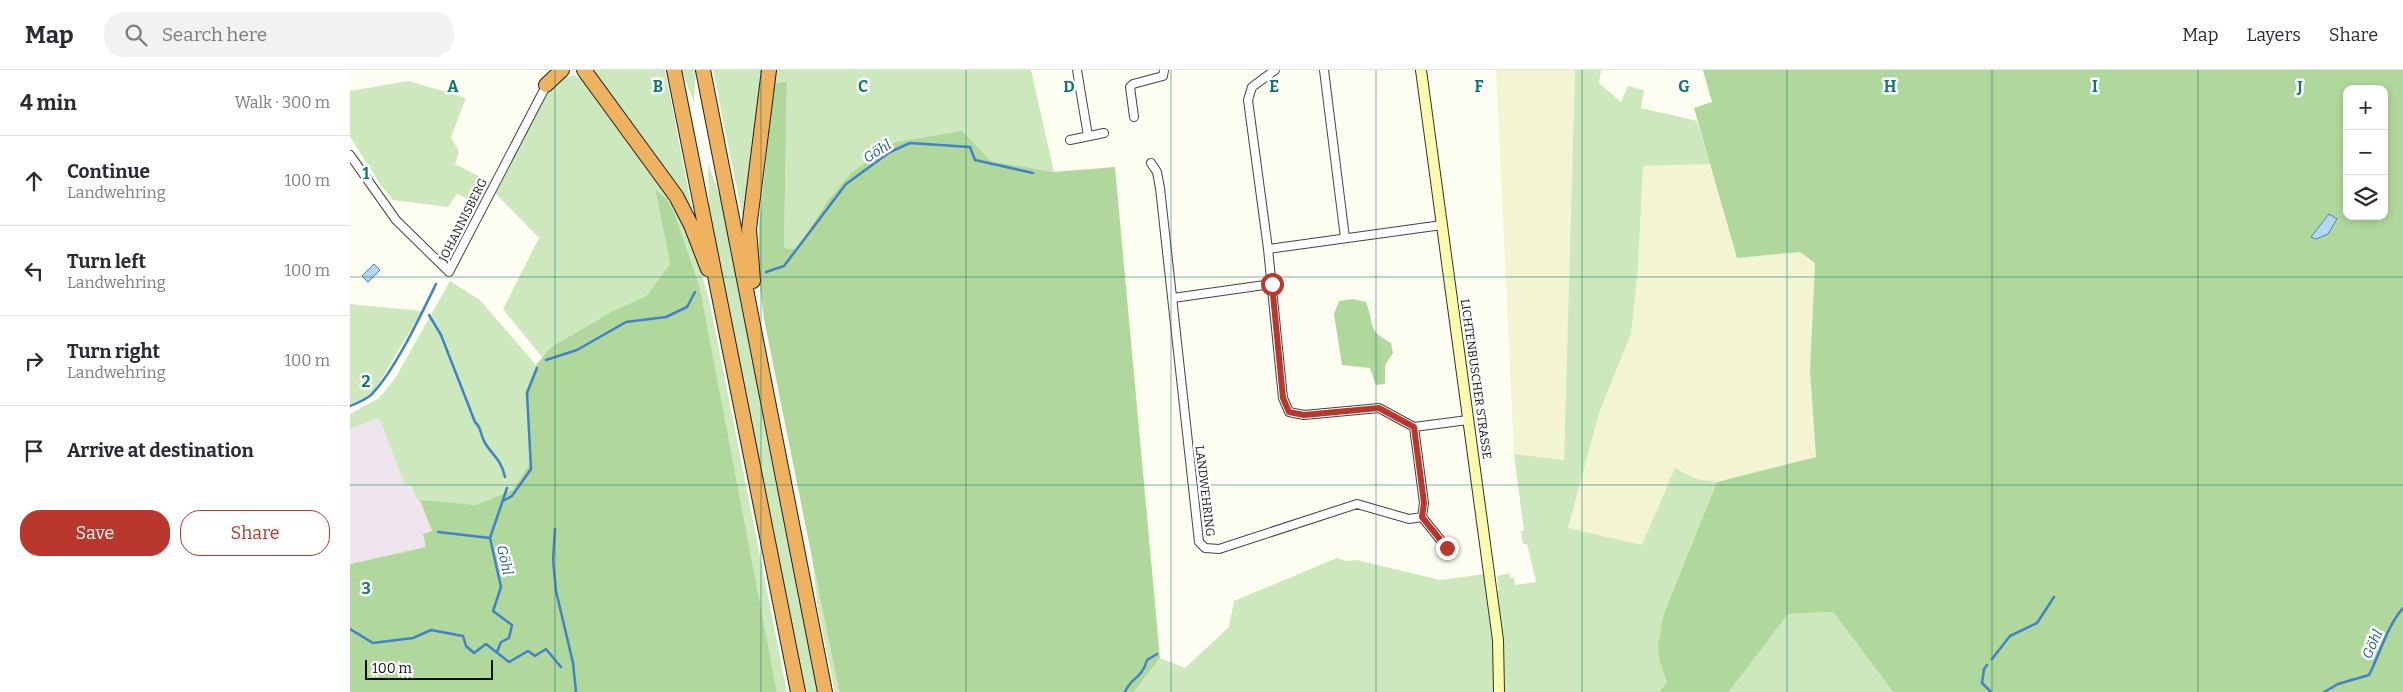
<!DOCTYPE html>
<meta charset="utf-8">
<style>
body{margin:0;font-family:Bitter,serif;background:#f2f2f3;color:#2b2b33}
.controls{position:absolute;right:15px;top:15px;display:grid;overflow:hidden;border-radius:10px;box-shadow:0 2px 8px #0003}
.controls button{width:45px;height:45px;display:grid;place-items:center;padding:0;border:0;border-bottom:1px solid #e1e1e2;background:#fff;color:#2b2b33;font:25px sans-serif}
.scale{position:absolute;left:15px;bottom:12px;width:128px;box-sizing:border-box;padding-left:5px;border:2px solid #0f0f0f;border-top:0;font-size:14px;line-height:18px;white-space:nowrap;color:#0f0f0f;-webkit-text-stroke:4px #fff;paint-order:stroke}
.stop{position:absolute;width:15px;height:15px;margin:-11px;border:4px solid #b9372c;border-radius:50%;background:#fff}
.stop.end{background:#b9372c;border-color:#fff;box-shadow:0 1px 5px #0008}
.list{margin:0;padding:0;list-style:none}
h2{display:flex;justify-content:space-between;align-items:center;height:65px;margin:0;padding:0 20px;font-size:21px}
h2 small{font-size:16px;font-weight:400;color:#7c7c81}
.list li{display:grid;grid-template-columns:32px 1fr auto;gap:15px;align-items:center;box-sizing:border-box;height:90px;padding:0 20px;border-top:1px solid #e1e1e2}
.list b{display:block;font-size:19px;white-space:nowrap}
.list p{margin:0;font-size:16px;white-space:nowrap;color:#7c7c81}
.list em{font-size:16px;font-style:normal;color:#7c7c81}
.actions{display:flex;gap:10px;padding:15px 20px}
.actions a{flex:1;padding:11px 0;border:1px solid #b9372c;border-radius:20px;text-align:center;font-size:18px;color:#b9372c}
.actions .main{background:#b9372c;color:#fff}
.icon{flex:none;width:28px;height:28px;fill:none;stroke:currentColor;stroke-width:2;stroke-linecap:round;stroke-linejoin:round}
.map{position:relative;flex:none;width:2053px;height:622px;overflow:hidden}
header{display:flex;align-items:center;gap:30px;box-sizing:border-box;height:70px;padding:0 25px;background:#fff;border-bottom:1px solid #e1e1e2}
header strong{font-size:24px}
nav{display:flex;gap:28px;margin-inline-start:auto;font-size:18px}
.search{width:350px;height:45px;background:#f2f2f3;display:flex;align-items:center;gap:12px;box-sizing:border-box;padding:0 18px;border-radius:20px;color:#7c7c81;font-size:19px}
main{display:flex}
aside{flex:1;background:#fff}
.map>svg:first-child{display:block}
.industrial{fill:#ede4ed}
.farmland{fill:#f2f4d2}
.green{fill:#cde8bc}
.forest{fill:#b0d89c;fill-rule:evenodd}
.water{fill:#b8d6f4;stroke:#4282c8}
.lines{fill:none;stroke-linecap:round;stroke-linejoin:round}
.stream{stroke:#4282c8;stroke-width:2.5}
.street-casing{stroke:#424242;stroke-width:10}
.secondary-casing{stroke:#313131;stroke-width:12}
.highway-casing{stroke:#202020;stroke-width:16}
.street{stroke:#fff;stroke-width:8}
.secondary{stroke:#fbfbaf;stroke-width:10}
.highway{stroke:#eeb260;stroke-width:14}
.route{stroke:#b9372c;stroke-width:6}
.grid{fill:none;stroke:#0f766e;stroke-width:1;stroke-opacity:0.55}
.labels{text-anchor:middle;stroke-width:5;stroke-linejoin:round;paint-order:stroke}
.street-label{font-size:12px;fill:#0f0f0f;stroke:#fff}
.water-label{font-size:14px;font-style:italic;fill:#1d559c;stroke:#fff}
.grid-label{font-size:16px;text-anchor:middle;font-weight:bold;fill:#0f766e;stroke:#fff;stroke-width:5;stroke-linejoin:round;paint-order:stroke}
</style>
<header>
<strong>Map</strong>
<div class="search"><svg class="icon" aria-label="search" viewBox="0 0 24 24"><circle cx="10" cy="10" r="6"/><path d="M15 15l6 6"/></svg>Search here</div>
<nav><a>Map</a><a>Layers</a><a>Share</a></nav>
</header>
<main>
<aside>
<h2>4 min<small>Walk · 300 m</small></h2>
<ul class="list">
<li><svg class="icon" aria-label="ahead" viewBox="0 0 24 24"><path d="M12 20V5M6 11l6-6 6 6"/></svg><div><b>Continue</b><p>Landwehring</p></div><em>100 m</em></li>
<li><svg class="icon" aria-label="left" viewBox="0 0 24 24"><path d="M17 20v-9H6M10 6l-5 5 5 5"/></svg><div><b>Turn left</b><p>Landwehring</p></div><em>100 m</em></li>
<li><svg class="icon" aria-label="right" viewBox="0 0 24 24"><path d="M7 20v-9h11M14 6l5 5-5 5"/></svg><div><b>Turn right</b><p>Landwehring</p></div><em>100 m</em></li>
<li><svg class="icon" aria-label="arrive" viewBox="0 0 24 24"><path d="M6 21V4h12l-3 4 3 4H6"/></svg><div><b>Arrive at destination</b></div></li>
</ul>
<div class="actions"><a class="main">Save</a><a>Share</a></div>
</aside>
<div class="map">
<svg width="2053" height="622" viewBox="0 0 2053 622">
<rect width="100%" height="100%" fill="#fefdf1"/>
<path class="industrial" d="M29,348L55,416L59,415L68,431L70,430L82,461L76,477L0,494V359Z"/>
<path class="farmland" d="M1150,0H1225L1214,390L1164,384L1146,1Z
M1360,94L1387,188L1450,182L1465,193L1460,301L1466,388L1367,412L1347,409L1325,398L1292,475L1218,458L1249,343L1281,264L1288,198L1293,96Z"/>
<path class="green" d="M238,0H315L342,139Z
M331,0H346L344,32Z
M363,0H413L393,149Z
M425,0H681L704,102L641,91L612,61L476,133L447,179L434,178L437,11L424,14Z
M1225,0H1251L1249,13L1271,32L1278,16L1294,20L1291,38L1347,51L1360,94L1293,96L1288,198L1281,264L1249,343L1218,458L1292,475L1325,398L1347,409L1367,412L1314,543L1310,593L1317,612L1309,622H784L810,588L835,598L879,557L884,531L987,488L996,491L1007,490L1090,510L1135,504L1137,523L1149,521L1147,506L1160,503V508H1164L1165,515L1186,512L1177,474H1173L1171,461H1174L1164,384L1214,390Z
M224,5L232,9L325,135L344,176L360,234L437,622H427L350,218L325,144L317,129L305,120L320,194L296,226L263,241L201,277L192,287L153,239L189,168L145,123L199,20L213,8Z
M59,11L116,28L101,67L109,82L105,94L140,112L128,134L107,124L98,137L43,130L30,114L0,67V21Z
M358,93L377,147L470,622H453L359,139Z
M100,211L130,230L186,295L175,322L181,393L163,421L126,435L68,431L60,415L55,416L29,348L0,359V344L29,328L46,307Z
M0,234L72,241L24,321L14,328L0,334Z
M462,487L489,622H485L468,539Z
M1483,542L1543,622H1379L1438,544Z"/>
<path class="forest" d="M1353,0H2053V622H1543L1483,542L1438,544L1379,622H1309L1317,612L1310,593L1308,577L1314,543L1367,412L1466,387L1460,301L1465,193L1450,182L1387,188L1344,38L1362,32ZM1997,19H2034V146H1997Z
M437,11L434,178L447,179L476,133L501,103L546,72L612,61L641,91L704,102L765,97L810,588L784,622H489L414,249L408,203L409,155L424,14Z
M305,119L317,129L325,144L350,218L427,622H0V494L76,477L73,464L82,461L70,430L126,435L163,420L181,392L175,322L186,295L201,277L263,241L296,226L320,194Z
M1003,229L1016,232C1025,255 1016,259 1041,273L1043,283L1035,295V314L1026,315L1020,298L992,295L984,244L989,231Z"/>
<path class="water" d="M1979,144L1987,149L1978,164L1966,169L1961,167Z
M24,194L30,200L18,212L12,206Z"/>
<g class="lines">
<path class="stream" d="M416,202L434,196L496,114L540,82L560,73L620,77L625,90L683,103
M79,245L91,265L125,352C132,358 130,365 135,373C143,386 151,389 155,407
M196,290L227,280L276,252L316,247L337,237L345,222
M0,336C7,333 15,330 21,325C44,302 71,245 86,214
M153,431L162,426L181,399L177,323L187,298
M205,459L203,490L206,521L223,593L226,622
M88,462L140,468L151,517L143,541L162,555L159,568L151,572L147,582
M140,468L157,418
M0,559L23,573L63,568L81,560L113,566L116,576L124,583L136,574L159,592L178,581L185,586L196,579L211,597
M1642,589L1660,566L1687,553L1704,527
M1637,595L1634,599L1632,613L1641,622
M775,622C781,607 792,609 797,590L807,584
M1974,622L1988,614L2019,605C2030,584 2037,556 2053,538"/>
<g class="street-casing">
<path id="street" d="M727,0L738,66
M925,0L902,17L898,30L918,179L933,328L939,342L954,345L1029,338L1064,357L1118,350
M974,0L995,168
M784,47L780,17L783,14L813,6L814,0
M720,70L754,63
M0,85L46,150L99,202L197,14
M801,93L807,102L810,118L849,472L855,478L869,479L1007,434L1059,449L1072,447
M918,179L1092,155
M823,228L922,214
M1064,357L1074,433L1072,447L1097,478"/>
</g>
<g class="secondary-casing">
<path id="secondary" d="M1071,0L1148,570L1149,622"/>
</g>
<g class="highway-casing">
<path id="highway" d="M234,0L326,126L341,155L358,199
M324,0L448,622
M353,0L475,622
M196,15L212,0
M403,211L399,159L419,0"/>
</g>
<use href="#street" class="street"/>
<use href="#secondary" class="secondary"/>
<use href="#highway" class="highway"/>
</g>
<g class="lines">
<path class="route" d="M922,214L933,328L939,342L954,345L1029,338L1064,357L1074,433L1072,447L1097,478"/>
</g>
<path class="grid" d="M205,0V622M411,0V622M616,0V622M821,0V622M1026,0V622M1232,0V622M1437,0V622M1642,0V622M1848,0V622M0,207H2053M0,415H2053"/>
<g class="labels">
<g class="street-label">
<text transform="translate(113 150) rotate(-63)" y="4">JOHANNISBERG</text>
<text transform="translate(1126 309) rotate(82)" y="4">LICHTENBUSCHER STRASSE</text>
<text transform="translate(855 421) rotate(83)" y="4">LANDWEHRING</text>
</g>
<g class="water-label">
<text transform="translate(527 81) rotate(-33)" y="5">Göhl</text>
<text transform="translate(155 490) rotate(77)" y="5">Göhl</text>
<text transform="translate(2022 574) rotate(-65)" y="5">Göhl</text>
</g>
</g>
<g class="grid-label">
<text x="103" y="22">A</text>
<text x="308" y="22">B</text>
<text x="513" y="22">C</text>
<text x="719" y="22">D</text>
<text x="924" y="22">E</text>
<text x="1129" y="22">F</text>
<text x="1334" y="22">G</text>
<text x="1540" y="22">H</text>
<text x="1745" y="22">I</text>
<text x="1950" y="22">J</text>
<text x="16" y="109">1</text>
<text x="16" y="317">2</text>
<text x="16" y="524">3</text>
</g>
</svg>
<div class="controls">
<button>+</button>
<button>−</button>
<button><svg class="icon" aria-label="layers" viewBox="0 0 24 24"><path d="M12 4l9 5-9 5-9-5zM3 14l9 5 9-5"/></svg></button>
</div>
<div class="scale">100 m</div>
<div class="stop" style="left:922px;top:214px"></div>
<div class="stop end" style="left:1097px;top:478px"></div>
</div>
</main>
